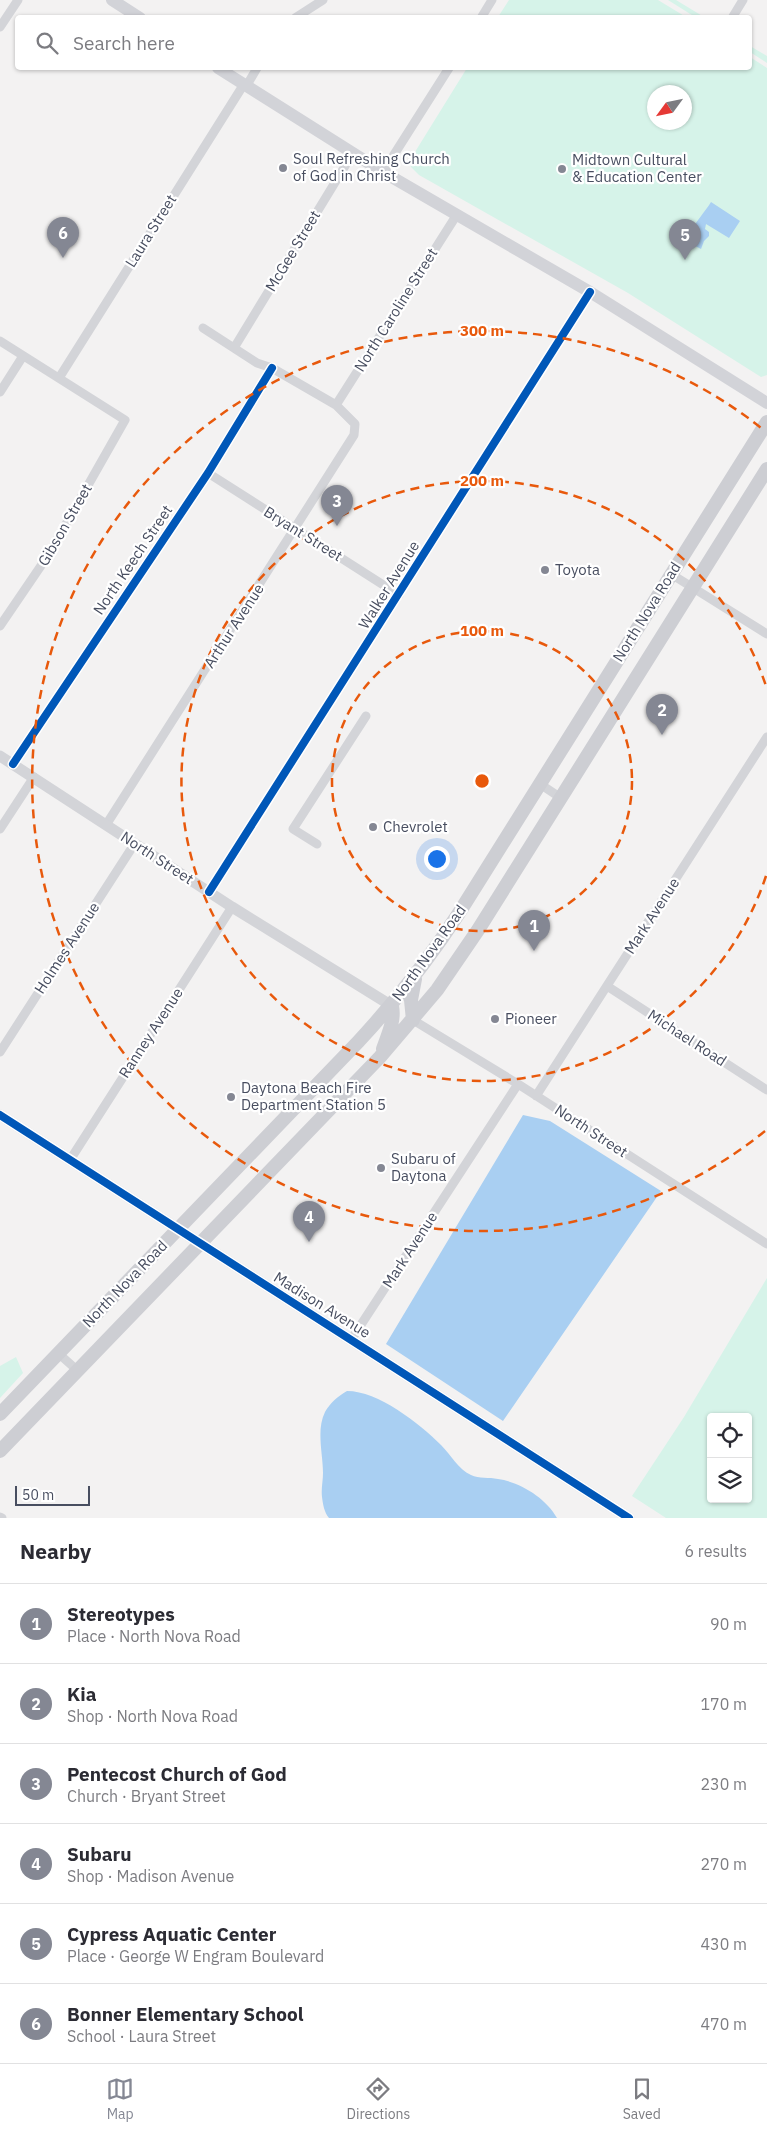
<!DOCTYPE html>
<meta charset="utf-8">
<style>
body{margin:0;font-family:"IBM Plex Sans",sans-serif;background:#f2f2f3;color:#2b2b33}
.controls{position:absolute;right:15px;bottom:15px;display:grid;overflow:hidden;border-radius:5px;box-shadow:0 1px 4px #0004}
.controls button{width:45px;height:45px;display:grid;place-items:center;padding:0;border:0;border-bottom:1px solid #e1e1e2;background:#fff;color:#2b2b33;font:25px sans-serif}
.compass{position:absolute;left:647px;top:85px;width:45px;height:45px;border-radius:50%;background:#fff;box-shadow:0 1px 4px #0004;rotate:237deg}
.scale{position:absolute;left:15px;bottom:12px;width:75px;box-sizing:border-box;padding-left:5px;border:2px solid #484e60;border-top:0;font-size:14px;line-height:18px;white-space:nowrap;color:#484e60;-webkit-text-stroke:4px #fff;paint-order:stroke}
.you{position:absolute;left:436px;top:858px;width:18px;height:18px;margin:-12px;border:4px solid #fff;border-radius:50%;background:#1a73e8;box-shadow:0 0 0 8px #1a73e833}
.badge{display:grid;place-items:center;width:32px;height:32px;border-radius:50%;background:#848793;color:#fff;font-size:16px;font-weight:700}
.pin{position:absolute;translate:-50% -41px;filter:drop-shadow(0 1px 2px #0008)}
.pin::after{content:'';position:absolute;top:26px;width:18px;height:15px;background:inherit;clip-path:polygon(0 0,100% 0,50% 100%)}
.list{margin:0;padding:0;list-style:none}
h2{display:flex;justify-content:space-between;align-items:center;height:65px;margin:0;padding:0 20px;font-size:21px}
h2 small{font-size:16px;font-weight:400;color:#7c7c81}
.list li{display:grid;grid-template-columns:32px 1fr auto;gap:15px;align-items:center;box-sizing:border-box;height:80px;padding:0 20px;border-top:1px solid #e1e1e2}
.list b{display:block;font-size:19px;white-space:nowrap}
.list p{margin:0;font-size:16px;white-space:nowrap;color:#7c7c81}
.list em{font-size:16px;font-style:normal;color:#7c7c81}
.icon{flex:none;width:28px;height:28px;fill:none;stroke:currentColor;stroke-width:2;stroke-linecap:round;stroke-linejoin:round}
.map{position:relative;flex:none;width:767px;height:1518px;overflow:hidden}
.search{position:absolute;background:#fff;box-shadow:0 1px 4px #0004;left:15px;right:15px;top:15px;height:55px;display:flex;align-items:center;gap:12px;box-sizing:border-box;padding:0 18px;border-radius:5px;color:#7c7c81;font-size:19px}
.sheet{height:545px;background:#fff}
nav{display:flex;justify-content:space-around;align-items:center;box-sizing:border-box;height:70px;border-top:1px solid #e1e1e2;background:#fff;font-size:14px;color:#7c7c81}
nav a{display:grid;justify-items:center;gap:2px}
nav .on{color:#848793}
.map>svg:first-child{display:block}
.green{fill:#d6f3e9;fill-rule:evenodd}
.water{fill:#a9cff2}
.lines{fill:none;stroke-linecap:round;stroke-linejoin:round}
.minor{stroke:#d3d4d8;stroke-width:9}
.tertiary{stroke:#d3d4d8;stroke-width:11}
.secondary{stroke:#d2d3d8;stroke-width:12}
.primary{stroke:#cdced3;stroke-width:14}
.cycleway-casing{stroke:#fff;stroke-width:11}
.cycleway{stroke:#0057b8;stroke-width:8}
.ring{fill:none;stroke:#e8590c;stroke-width:2.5;stroke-dasharray:9 6}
.poi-dot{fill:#848793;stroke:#fff;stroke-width:2}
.labels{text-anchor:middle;stroke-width:4.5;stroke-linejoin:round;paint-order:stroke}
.poi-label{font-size:15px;fill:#484e60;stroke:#fff;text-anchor:start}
.street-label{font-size:15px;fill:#484e60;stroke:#fff}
.centre{fill:#e8590c;stroke:#fff;stroke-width:2.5}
.ring-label{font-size:15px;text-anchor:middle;font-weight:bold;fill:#e8590c;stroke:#fff;stroke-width:4.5;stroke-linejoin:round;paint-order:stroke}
</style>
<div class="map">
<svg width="767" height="1518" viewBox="0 0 767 1518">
<rect width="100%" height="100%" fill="#f3f2f2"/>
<path class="green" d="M509,0H658L686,17H498Z
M668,0H676L704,17H695Z
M750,46L767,56V63L750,52Z
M750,57L767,68V375L761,377L628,293L419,175L411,167L410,160L467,68H750ZM654,92H684V122H654Z
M767,1278V1518H666L632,1496L684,1417ZM711,1417H748V1499H711Z
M16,1357L23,1373L0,1398V1366Z"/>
<path class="water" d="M711,202L740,221L729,238L706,224L705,229L709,232V236L704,241L701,249L686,241L685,237L692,232C693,224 706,211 711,202Z
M523,1115L550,1121L661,1191L503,1421L386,1344Z
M347,1391C378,1391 419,1423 441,1445C451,1455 458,1469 471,1475C479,1479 489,1477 498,1479C520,1482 546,1498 557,1518H329C324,1512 323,1504 322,1497C321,1489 323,1481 323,1473C323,1454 316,1430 325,1412C330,1403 338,1396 347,1391Z"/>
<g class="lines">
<path class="minor" d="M295,18L323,0
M481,18L492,0
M732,18L743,0
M0,27L18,0
M247,85L257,68
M383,172L449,68
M0,341L125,420L49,554L0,626
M234,348L353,153
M59,378L244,84
M0,392L23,356
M336,405L456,216
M208,473L399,595
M671,574L767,634
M13,764L208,473L272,368
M540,784L561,798
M106,825L354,435L355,424L336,405L272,368L257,363L203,328
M0,829L34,777
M317,844L293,829L366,716
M209,892L590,292
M607,986L767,1090
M413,1020L518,1084L767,1244
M0,1052L135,843
M536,1096L767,737
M70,1160L232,907
M351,1340L518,1084
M59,1354L77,1370
M0,1517L2,1518"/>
<path class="tertiary" d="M0,756L232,907L392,1006
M0,1115L629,1518"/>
<path class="secondary" d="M112,0L140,18
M218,68L383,172L590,292L767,403"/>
<path class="primary" d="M413,1020L411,1000L415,979
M383,1049C388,1034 395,1021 392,1006
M0,1414L358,1042C396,1001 429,959 459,913L767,422
M0,1451L380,1057L437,990L478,930L767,469"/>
<g class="cycleway-casing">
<path id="cycleway" d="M13,764L208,473L272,368
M209,892L590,292
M0,1115L629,1518"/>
</g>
<use href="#cycleway" class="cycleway"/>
</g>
<g class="ring">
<circle cx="482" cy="781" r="150"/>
<path d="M766 876A300 300 0 1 1 766 686"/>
<path d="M765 1131A450 450 0 1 1 765 431"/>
</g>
<g class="poi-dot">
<circle cx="283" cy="168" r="5"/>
<circle cx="562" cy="169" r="5"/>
<circle cx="545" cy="570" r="5"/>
<circle cx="373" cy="827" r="5"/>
<circle cx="495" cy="1019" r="5"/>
<circle cx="231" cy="1097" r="5"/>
<circle cx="381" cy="1168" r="5"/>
</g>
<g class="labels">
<g class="poi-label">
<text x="293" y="164">Soul Refreshing Church<tspan x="293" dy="17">of God in Christ</tspan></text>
<text x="572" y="165">Midtown Cultural<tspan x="572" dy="17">&amp; Education Center</tspan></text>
<text x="555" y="575">Toyota</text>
<text x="383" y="832">Chevrolet</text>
<text x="505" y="1024">Pioneer</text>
<text x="241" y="1093">Daytona Beach Fire<tspan x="241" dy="17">Department Station 5</tspan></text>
<text x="391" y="1164">Subaru of<tspan x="391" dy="17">Daytona</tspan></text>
</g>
<g class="street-label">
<text transform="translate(151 231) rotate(-58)" y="5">Laura Street</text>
<text transform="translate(293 251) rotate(-59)" y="5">McGee Street</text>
<text transform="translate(396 310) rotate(-58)" y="5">North Caroline Street</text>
<text transform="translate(65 525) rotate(-60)" y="5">Gibson Street</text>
<text transform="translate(303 534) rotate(32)" y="5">Bryant Street</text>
<text transform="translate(133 560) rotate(-56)" y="5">North Keech Street</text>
<text transform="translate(389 585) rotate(-58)" y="5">Walker Avenue</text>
<text transform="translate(647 612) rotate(-58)" y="5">North Nova Road</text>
<text transform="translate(234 626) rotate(-57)" y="5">Arthur Avenue</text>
<text transform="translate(157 858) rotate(33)" y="5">North Street</text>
<text transform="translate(652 916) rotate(-57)" y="5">Mark Avenue</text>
<text transform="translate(67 948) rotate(-57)" y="5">Holmes Avenue</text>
<text transform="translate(429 953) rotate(-54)" y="5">North Nova Road</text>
<text transform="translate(151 1033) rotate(-57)" y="5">Ranney Avenue</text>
<text transform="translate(687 1038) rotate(33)" y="5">Michael Road</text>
<text transform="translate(591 1131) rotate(33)" y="5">North Street</text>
<text transform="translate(410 1250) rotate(-57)" y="5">Mark Avenue</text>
<text transform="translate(125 1284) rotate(-46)" y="5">North Nova Road</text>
<text transform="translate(322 1305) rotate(32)" y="5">Madison Avenue</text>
</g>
</g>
<circle cx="482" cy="781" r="8" class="centre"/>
<g class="ring-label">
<text x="482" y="336">300 m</text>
<text x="482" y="486">200 m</text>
<text x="482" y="636">100 m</text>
</g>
</svg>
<div class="controls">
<button><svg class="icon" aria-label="locate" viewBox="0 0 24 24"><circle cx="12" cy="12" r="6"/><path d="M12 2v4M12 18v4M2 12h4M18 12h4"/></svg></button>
<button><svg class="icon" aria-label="layers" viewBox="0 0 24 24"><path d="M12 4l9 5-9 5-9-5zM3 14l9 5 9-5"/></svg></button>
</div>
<svg class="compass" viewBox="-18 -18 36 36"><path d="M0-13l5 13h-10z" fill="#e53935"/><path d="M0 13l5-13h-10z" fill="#7c7c81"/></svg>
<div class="scale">50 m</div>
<div class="you"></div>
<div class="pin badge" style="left:534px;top:951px">1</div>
<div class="pin badge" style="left:662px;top:735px">2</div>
<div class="pin badge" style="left:337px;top:526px">3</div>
<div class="pin badge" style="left:309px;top:1242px">4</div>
<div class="pin badge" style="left:685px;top:260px">5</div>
<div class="pin badge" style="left:63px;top:258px">6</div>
<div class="search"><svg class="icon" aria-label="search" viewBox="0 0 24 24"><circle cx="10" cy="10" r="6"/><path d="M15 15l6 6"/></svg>Search here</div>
</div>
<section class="sheet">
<h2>Nearby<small>6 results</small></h2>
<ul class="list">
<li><span class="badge">1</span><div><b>Stereotypes</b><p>Place · North Nova Road</p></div><em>90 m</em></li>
<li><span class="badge">2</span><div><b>Kia</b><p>Shop · North Nova Road</p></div><em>170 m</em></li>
<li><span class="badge">3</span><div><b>Pentecost Church of God</b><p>Church · Bryant Street</p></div><em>230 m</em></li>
<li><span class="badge">4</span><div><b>Subaru</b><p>Shop · Madison Avenue</p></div><em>270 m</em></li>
<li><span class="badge">5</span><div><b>Cypress Aquatic Center</b><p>Place · George W Engram Boulevard</p></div><em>430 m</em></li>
<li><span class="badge">6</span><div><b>Bonner Elementary School</b><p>School · Laura Street</p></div><em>470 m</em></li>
</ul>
</section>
<nav>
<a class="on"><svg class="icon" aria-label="map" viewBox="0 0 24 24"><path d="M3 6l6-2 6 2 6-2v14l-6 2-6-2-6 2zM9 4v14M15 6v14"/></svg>Map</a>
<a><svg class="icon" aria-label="directions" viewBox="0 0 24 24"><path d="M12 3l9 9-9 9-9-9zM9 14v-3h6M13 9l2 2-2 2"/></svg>Directions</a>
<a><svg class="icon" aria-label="saved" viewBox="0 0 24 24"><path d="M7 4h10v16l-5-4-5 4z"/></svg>Saved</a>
</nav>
